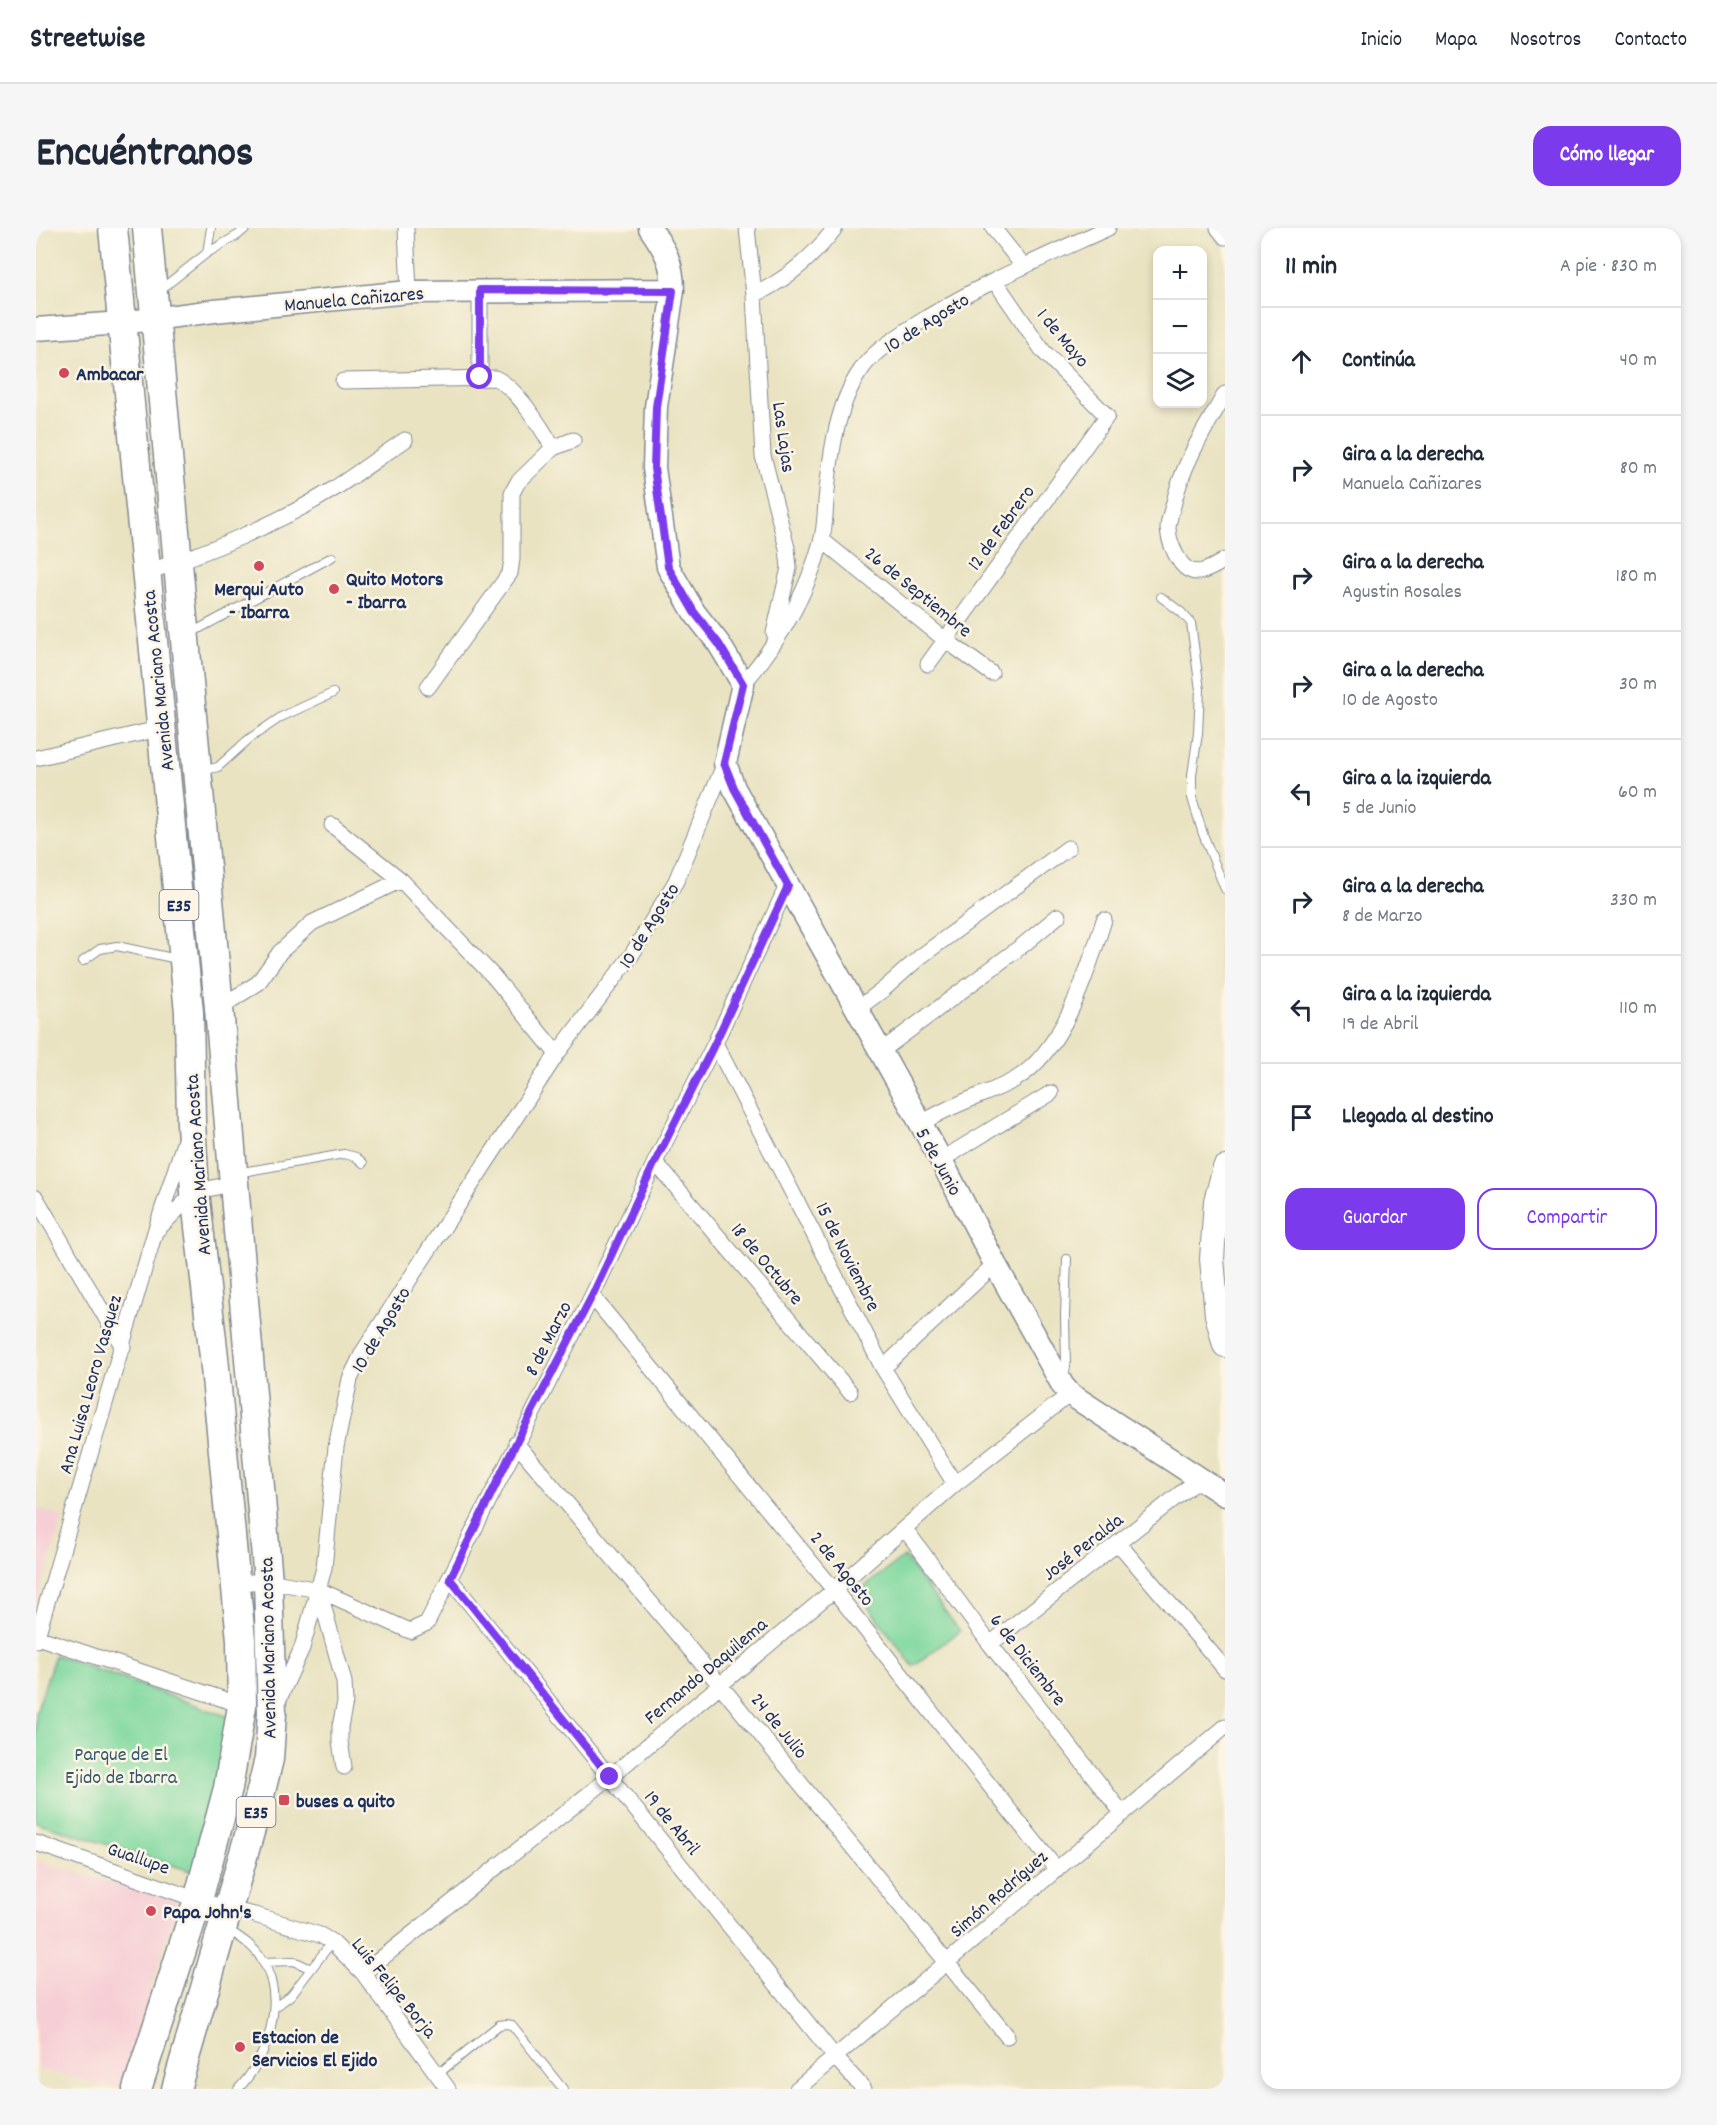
<!DOCTYPE html>
<html lang="es">
<meta charset="utf-8">
<style>
body{margin:0;font-family:Dekko,sans-serif;background:#f6f6f7;color:#1f2937}
.controls{position:absolute;right:18px;top:18px;display:grid;overflow:hidden;border-radius:12px;box-shadow:0 3px 9px #0003}
.controls button{width:54px;height:54px;display:grid;place-items:center;padding:0;border:0;border-bottom:2px solid #e0e1e3;background:#fff;color:#1f2937;font:30px sans-serif}
.stop{position:absolute;width:18px;height:18px;margin:-14px;border:4px solid #7c3aed;border-radius:50%;background:#fff}
.stop.end{background:#7c3aed;border-color:#fff;box-shadow:0 2px 6px #0008}
.list{margin:0;padding:0;list-style:none}
h2{display:flex;justify-content:space-between;align-items:center;height:78px;margin:0;padding:0 24px;font-size:26px}
h2 small{font-size:20px;font-weight:400;color:#747a83}
.list li{display:grid;grid-template-columns:39px 1fr auto;gap:18px;align-items:center;box-sizing:border-box;height:108px;padding:0 24px;border-top:2px solid #e0e1e3}
.list b{display:block;font-size:22px;white-space:nowrap}
.list p{margin:0;font-size:20px;white-space:nowrap;color:#747a83}
.list em{font-size:20px;font-style:normal;color:#747a83}
.actions{display:flex;gap:12px;padding:18px 24px}
.actions a{flex:1;padding:14px 0;border:2px solid #7c3aed;border-radius:18px;text-align:center;font-size:21px;color:#7c3aed}
.actions .main{background:#7c3aed;color:#fff}
.icon{flex:none;width:33px;height:33px;fill:none;stroke:currentColor;stroke-width:2;stroke-linecap:round;stroke-linejoin:round}
.map{position:relative;flex:none;width:1189px;height:1861px;overflow:hidden;border-radius:18px}
header{display:flex;align-items:center;gap:36px;box-sizing:border-box;height:84px;padding:0 30px;background:#fff;border-bottom:2px solid #e0e1e3}
header strong{font-size:28px}
nav{display:flex;gap:33px;margin-inline-start:auto;font-size:21px}
.intro{display:flex;align-items:center;justify-content:space-between;box-sizing:border-box;height:144px;padding:0 36px}
h1{margin:0;font-size:42px}
.button{padding:15px 27px;border-radius:18px;background:#7c3aed;color:#fff;font-size:21px;font-weight:700}
main{display:flex;gap:36px;padding:0 36px}
aside{flex:1;background:#fff;border-radius:18px;box-shadow:0 3px 9px #0003}
.map>svg:first-child{display:block}
.built{fill:#f6cfd6}
.park{fill:#7ed89e;stroke:#4c847e;stroke-width:1.5}
.lines{fill:none;stroke-linecap:round;stroke-linejoin:round}
.lane-casing{stroke:#828990;stroke-width:10}
.street-casing{stroke:#828990;stroke-width:17}
.secondary-casing{stroke:#828990;stroke-width:25}
.primary-casing{stroke:#828990;stroke-width:26}
.highway-casing{stroke:#828990;stroke-width:31}
.lane{stroke:#fff;stroke-width:8}
.street{stroke:#fff;stroke-width:15}
.secondary{stroke:#fff;stroke-width:22}
.primary{stroke:#fff;stroke-width:24}
.highway{stroke:#fff;stroke-width:28}
.route{stroke:#7c3aed;stroke-width:8}
.poi-dot{fill:#d1495b;stroke:#fcf5e5;stroke-width:2}
.labels{text-anchor:middle;stroke-width:5;stroke-linejoin:round;paint-order:stroke}
.shield{fill:#fcf5e5;stroke:#5e6a86;stroke-width:1.5}
.shield-label{font-size:18px;font-weight:bold;fill:#1b2f5e}
.street-label{font-size:20px;fill:#1b2f5e;stroke:#fcf5e5}
.poi-label{font-size:20px;font-weight:bold;fill:#1b2f5e;stroke:#fcf5e5;text-anchor:start}
.park-label{font-size:20px;fill:#34596e;stroke:#fcf5e5}
</style>
<header>
<strong>Streetwise</strong>
<nav><a>Inicio</a><a>Mapa</a><a>Nosotros</a><a>Contacto</a></nav>
</header>
<div class="intro"><h1>Encuéntranos</h1><a class="button">Cómo llegar</a></div>
<main>
<div class="map">
<svg width="1189" height="1861" viewBox="0 0 1189 1861">
<rect width="100%" height="100%" fill="#fcf5e5"/>
<filter id="ink" filterUnits="userSpaceOnUse"><feTurbulence type="fractalNoise" baseFrequency=".0167" numOctaves="2"/><feDisplacementMap in="SourceGraphic" scale="12" xChannelSelector="R" yChannelSelector="G"/><feConvolveMatrix kernelMatrix="1 2 1 2 8 2 1 2 1" color-interpolation-filters="sRGB"/></filter>
<filter id="wash" filterUnits="userSpaceOnUse"><feTurbulence type="fractalNoise" baseFrequency=".008" numOctaves="4" result="noise"/><feDisplacementMap in="SourceGraphic" scale="24" xChannelSelector="R" yChannelSelector="G"/><feGaussianBlur stdDeviation="1.35" result="paint"/><feColorMatrix in="noise" values="0 0 0 0 0 0 0 0 0 0 0 0 0 0 0 0 0 1.4 0 .05"/><feComposite in="paint" operator="in"/></filter>
<g filter="url(#wash)">
<rect width="100%" height="100%" fill="#e9e3c2"/>
<path class="built" d="M0,1280L27,1289L0,1377Z
M0,1632L142,1674L84,1861L0,1840Z"/>
<path class="park" d="M868,1329L924,1403L877,1438L821,1364Z
M19,1427L196,1490L161,1645L0,1594V1484Z"/>
</g>
<g filter="url(#ink)">
<g class="lines">
<g class="lane-casing">
<path id="lane" d="M171,25L202,7L210,0
M124,62L171,25L175,0
M1125,369L1145,384L1155,395L1164,462L1162,505L1156,547V570L1167,606L1189,661
M155,405L296,329
M166,543L182,539L213,511L245,489L297,465
M47,733L64,721L81,718L141,731
M201,945L308,926L320,929L327,935
M1028,1150L1030,1138L1029,1087L1031,1031
M191,1701C205,1710 218,1718 226,1732C251,1771 232,1831 202,1861
M228,1734L258,1733L275,1741
M238,1780L255,1767L296,1714
M402,1846L463,1797L470,1796L476,1797L527,1861"/>
</g>
<g class="street-casing">
<path id="street" d="M370,0L373,64
M711,0L718,67L727,228L751,320L753,340L738,405
M957,0L988,39
M1182,0L1189,9
M718,67C750,52 778,28 799,0
M444,149V62
M307,153L459,150C480,159 506,200 517,220
M1189,166C1168,202 1146,237 1137,278C1135,285 1132,294 1132,301C1133,313 1138,325 1145,335C1158,352 1174,341 1189,332
M786,312L908,411L955,445
M111,344C171,325 243,295 296,262C321,246 345,228 369,212
M892,436L1071,188L1007,123L959,53
M707,456C742,415 771,366 785,314C789,301 789,286 790,273C794,231 800,177 825,142C837,124 856,113 873,101C935,60 1004,31 1072,0
M392,459L474,345L476,331V265L482,254L517,220L537,212
M0,530L126,500
M296,597L365,652L458,749L521,826
M179,781L183,780L222,755L244,724L276,695L365,652
M821,781L848,761L884,729L1032,620
M679,815L847,1140L919,1256
M844,824L987,717L1022,688
M884,896C896,889 908,882 921,877C940,868 961,862 980,851C1028,822 1052,742 1068,692
M905,932L1015,865
M619,934L814,1164
M0,970L87,1119
M120,1001L149,912
M556,1068L798,1362L1021,1642
M847,1140L959,1036
M480,1215L684,1457L971,1808
M869,1301L954,1416L1087,1586
M1083,1316L1189,1441
M414,1351L799,1829L828,1861
M199,1355L232,1353L283,1362L374,1403L391,1395L556,1068L619,934L679,815L751,658
M283,1362L308,1454L309,1474L304,1499V1513L308,1539
M1,1409L211,1479
M0,1412L119,1004L159,964L198,955
M954,1416L1163,1251
M242,1473L266,1420L288,1340L300,1219L314,1151L327,1124L377,1046L521,826L595,728L640,653L689,535
M0,1615L162,1672L192,1681L219,1687L284,1707L296,1714L327,1745L412,1861
M327,1745L574,1549L798,1362L919,1256L1034,1166
M761,1861L1189,1499"/>
</g>
<g class="secondary-casing">
<path id="secondary" d="M614,0C629,22 637,35 637,62L620,179L618,240L632,339L658,384L683,416L707,456L689,535L698,560L905,932L959,1036L1027,1158L1034,1166L1189,1267
M0,101L86,95L178,83L373,64L637,62"/>
</g>
<g class="primary-casing">
<path id="primary" d="M1189,940L1180,973L1176,1031L1181,1087L1189,1117"/>
</g>
<g class="highway-casing">
<path id="highway" d="M77,0L153,784L155,895L159,964L178,1129L205,1412L206,1478L192,1560L162,1672L101,1861
M111,0L183,780L232,1353L236,1485L233,1531L220,1583L140,1861"/>
</g>
<use href="#lane" class="lane"/>
<use href="#street" class="street"/>
<use href="#secondary" class="secondary"/>
<use href="#primary" class="primary"/>
<use href="#highway" class="highway"/>
</g>
</g>
<g class="lines" filter="url(#ink)">
<path class="route" d="M444,149V62L637,63L620,179L618,240L632,339L658,384L683,416L707,456L688,535L698,560L752,658L679,815L619,934L556,1068L480,1215L414,1351L574,1549"/>
</g>
<g class="poi-dot">
<circle cx="28" cy="145" r="6"/>
<circle cx="223" cy="338" r="6"/>
<circle cx="298" cy="361" r="6"/>
<rect x="242" y="1566" width="12" height="12" rx="3"/>
<circle cx="115" cy="1683" r="6"/>
<circle cx="204" cy="1819" r="6"/>
</g>
<g class="labels">
<g class="shield">
<rect x="123.5" y="662" width="39" height="30" rx="4.5"/>
<rect x="200.5" y="1569" width="39" height="30" rx="4.5"/>
</g>
<g class="shield-label">
<text x="143" y="683">E35</text>
<text x="220" y="1590">E35</text>
</g>
<g class="street-label">
<text transform="translate(318 70) rotate(-5)" y="7">Manuela Cañizares</text>
<text transform="translate(890 94) rotate(-32)" y="7">10 de Agosto</text>
<text transform="translate(1028 109) rotate(50)" y="7">1 de Mayo</text>
<text transform="translate(749 209) rotate(82)" y="7">Las Lajas</text>
<text transform="translate(964 299) rotate(-54)" y="7">12 de Febrero</text>
<text transform="translate(883 363) rotate(39)" y="7">26 de Septiembre</text>
<text transform="translate(121 453) rotate(-96)" y="7">Avenida Mariano Acosta</text>
<text transform="translate(612 697) rotate(-58)" y="7">10 de Agosto</text>
<text transform="translate(904 933) rotate(61)" y="7">5 de Junio</text>
<text transform="translate(161 937) rotate(-94)" y="7">Avenida Mariano Acosta</text>
<text transform="translate(813 1028) rotate(63)" y="7">15 de Noviembre</text>
<text transform="translate(732 1035) rotate(50)" y="7">18 de Octubre</text>
<text transform="translate(344 1101) rotate(-59)" y="7">10 de Agosto</text>
<text transform="translate(511 1110) rotate(-63)" y="7">8 de Marzo</text>
<text transform="translate(53 1156) rotate(-74)" y="7">Ana Luisa Leoro Vasquez</text>
<text transform="translate(1046 1318) rotate(-38)" y="7">José Peralda</text>
<text transform="translate(807 1340) rotate(51)" y="7">2 de Agosto</text>
<text transform="translate(231 1420) rotate(-91)" y="7">Avenida Mariano Acosta</text>
<text transform="translate(993 1431) rotate(52)" y="7">6 de Diciembre</text>
<text transform="translate(669 1442) rotate(-40)" y="7">Fernando Daquilema</text>
<text transform="translate(744 1497) rotate(51)" y="7">24 de Julio</text>
<text transform="translate(637 1594) rotate(51)" y="7">19 de Abril</text>
<text transform="translate(103 1629) rotate(19)" y="7">Guallupe</text>
<text transform="translate(962 1665) rotate(-41)" y="7">Simón Rodríguez</text>
<text transform="translate(359 1759) rotate(51)" y="7">Luis Felipe Borja</text>
</g>
<g class="poi-label">
<text x="40" y="152">Ambacar</text>
<text x="310" y="357">Quito Motors<tspan x="310" dy="23">- Ibarra</tspan></text>
<text x="223" y="367" text-anchor="middle">Merqui Auto<tspan x="223" dy="23">- Ibarra</tspan></text>
<text x="260" y="1579">buses a quito</text>
<text x="127" y="1690">Papa John's</text>
<text x="216" y="1815">Estacion de<tspan x="216" dy="23">Servicios El Ejido</tspan></text>
</g>
<g class="park-label">
<text x="85" y="1532">Parque de El<tspan x="85" dy="23">Ejido de Ibarra</tspan></text>
</g>
</g>
</svg>
<div class="controls">
<button>+</button>
<button>−</button>
<button><svg class="icon" aria-label="layers" viewBox="0 0 24 24"><path d="M12 4l9 5-9 5-9-5zM3 14l9 5 9-5"/></svg></button>
</div>
<div class="stop" style="left:444px;top:149px"></div>
<div class="stop end" style="left:574px;top:1549px"></div>
</div>
<aside>
<h2>11 min<small>A pie · 830 m</small></h2>
<ul class="list">
<li><svg class="icon" aria-label="ahead" viewBox="0 0 24 24"><path d="M12 20V5M6 11l6-6 6 6"/></svg><div><b>Continúa</b></div><em>40 m</em></li>
<li><svg class="icon" aria-label="right" viewBox="0 0 24 24"><path d="M7 20v-9h11M14 6l5 5-5 5"/></svg><div><b>Gira a la derecha</b><p>Manuela Cañizares</p></div><em>80 m</em></li>
<li><svg class="icon" aria-label="right" viewBox="0 0 24 24"><path d="M7 20v-9h11M14 6l5 5-5 5"/></svg><div><b>Gira a la derecha</b><p>Agustin Rosales</p></div><em>180 m</em></li>
<li><svg class="icon" aria-label="right" viewBox="0 0 24 24"><path d="M7 20v-9h11M14 6l5 5-5 5"/></svg><div><b>Gira a la derecha</b><p>10 de Agosto</p></div><em>30 m</em></li>
<li><svg class="icon" aria-label="left" viewBox="0 0 24 24"><path d="M17 20v-9H6M10 6l-5 5 5 5"/></svg><div><b>Gira a la izquierda</b><p>5 de Junio</p></div><em>60 m</em></li>
<li><svg class="icon" aria-label="right" viewBox="0 0 24 24"><path d="M7 20v-9h11M14 6l5 5-5 5"/></svg><div><b>Gira a la derecha</b><p>8 de Marzo</p></div><em>330 m</em></li>
<li><svg class="icon" aria-label="left" viewBox="0 0 24 24"><path d="M17 20v-9H6M10 6l-5 5 5 5"/></svg><div><b>Gira a la izquierda</b><p>19 de Abril</p></div><em>110 m</em></li>
<li><svg class="icon" aria-label="arrive" viewBox="0 0 24 24"><path d="M6 21V4h12l-3 4 3 4H6"/></svg><div><b>Llegada al destino</b></div></li>
</ul>
<div class="actions"><a class="main">Guardar</a><a>Compartir</a></div>
</aside>
</main>
